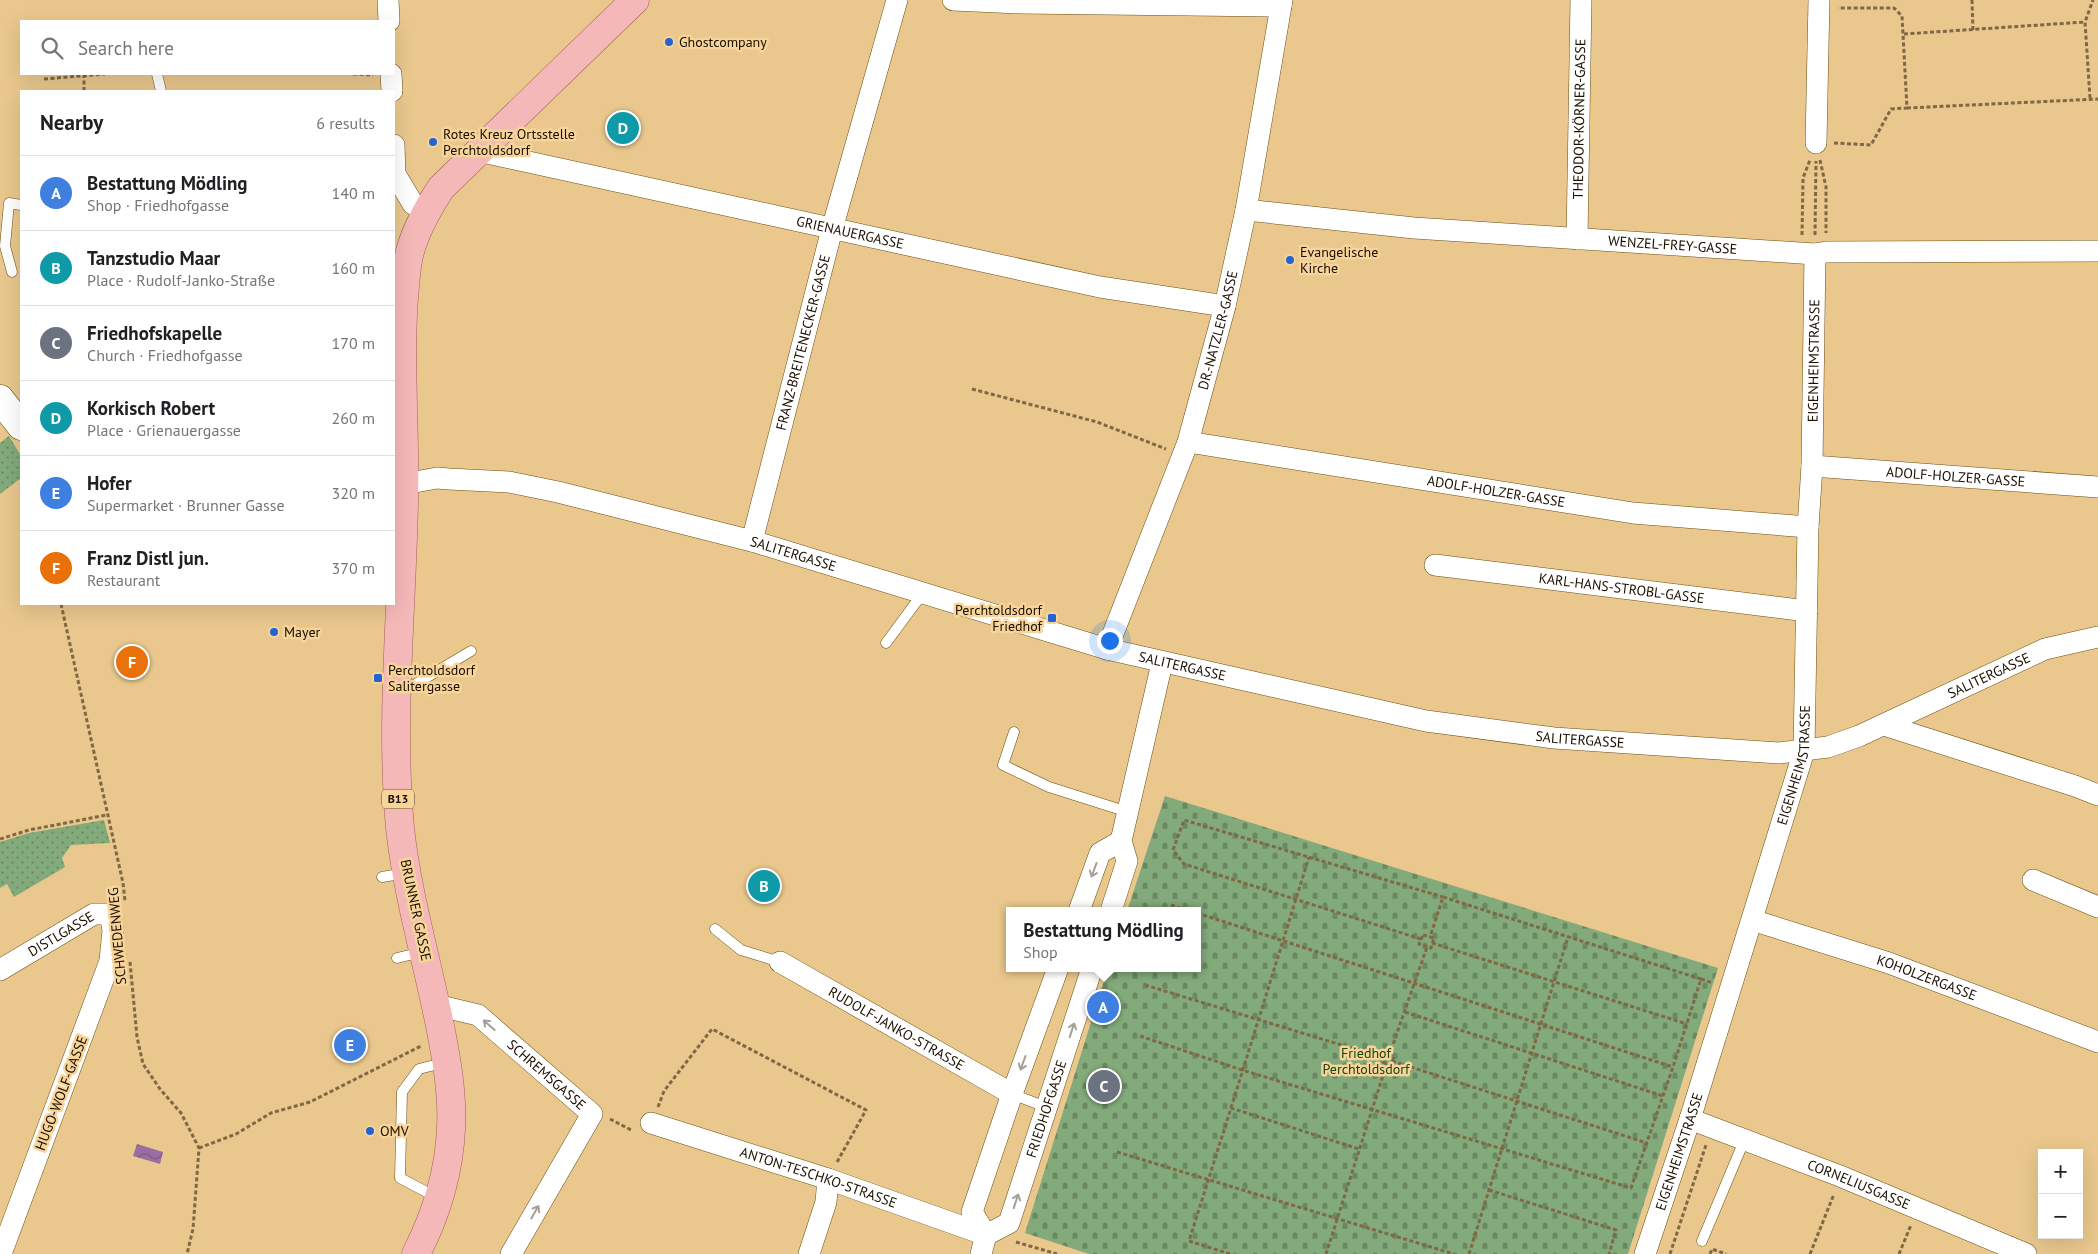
<!DOCTYPE html>
<meta charset="utf-8">
<style>
body{margin:0;font-family:"PT Sans",sans-serif;background:#f6f6f6;color:#202124}
.controls{position:absolute;right:15px;bottom:15px;display:grid;overflow:hidden;border-radius:0px;box-shadow:0 5px 20px #0002}
.controls button{width:45px;height:45px;display:grid;place-items:center;padding:0;border:0;border-bottom:1px solid #e0e0e0;background:#fff;color:#202124;font:25px sans-serif}
.you{position:absolute;left:1109px;top:640px;width:18px;height:18px;margin:-12px;border:4px solid #fff;border-radius:50%;background:#1a73e8;box-shadow:0 0 0 8px #1a73e833}
.badge{display:grid;place-items:center;width:32px;height:32px;border-radius:50%;background:#111827;color:#fff;font-size:16px;font-weight:700}
.pin{position:absolute;translate:-50% -50%;border:2px solid #fff;box-shadow:0 1px 5px #0006}
.popup{position:absolute;left:1006px;top:907px;width:195px;height:65px;box-sizing:border-box;display:grid;place-content:center;border-radius:0px;background:#fff;filter:drop-shadow(0 1px 4px #0005);font-size:16px;white-space:nowrap;color:#757577}
.popup b{font-size:19px;color:#202124}
.popup::after{content:'';position:absolute;left:50%;top:100%;margin-left:-10px;border:10px solid transparent;border-top-color:#fff}
.list{margin:0;padding:0;list-style:none}
h2{display:flex;justify-content:space-between;align-items:center;height:65px;margin:0;padding:0 20px;font-size:21px}
h2 small{font-size:16px;font-weight:400;color:#757577}
.list li{display:grid;grid-template-columns:32px 1fr auto;gap:15px;align-items:center;box-sizing:border-box;height:75px;padding:0 20px;border-top:1px solid #e0e0e0}
.list b{display:block;font-size:19px;white-space:nowrap}
.list p{margin:0;font-size:16px;white-space:nowrap;color:#757577}
.list em{font-size:16px;font-style:normal;color:#757577}
.icon{flex:none;width:28px;height:28px;fill:none;stroke:currentColor;stroke-width:2;stroke-linecap:round;stroke-linejoin:round}
.map{position:relative;flex:none;width:2098px;height:1254px;overflow:hidden}
.search{position:absolute;background:#fff;box-shadow:0 5px 20px #0002;left:20px;top:20px;width:375px;height:55px;display:flex;align-items:center;gap:12px;box-sizing:border-box;padding:0 18px;border-radius:0px;color:#757577;font-size:19px}
.panel{position:absolute;background:#fff;box-shadow:0 5px 20px #0002;left:20px;top:90px;width:375px;height:515px;border-radius:0px}
.map>svg:first-child{display:block}
.cemetery{fill:url(#cemetery-stones)}
.garden{fill:url(#garden-dots)}
.water{fill:url(#water-waves)}
.lines{fill:none;stroke-linecap:round;stroke-linejoin:round}
.service-casing{stroke:#6c4f11;stroke-width:11}
.minor-casing{stroke:#6c4f11;stroke-width:22}
.secondary-casing{stroke:#6c4f11;stroke-width:29}
.primary-casing{stroke:#a35e58;stroke-width:29}
.path{stroke:#7f6844;stroke-width:3;stroke-dasharray:4 2.5;stroke-linecap:butt}
.service{stroke:#fff;stroke-width:10}
.minor{stroke:#fff;stroke-width:21}
.secondary{stroke:#fff;stroke-width:28}
.primary{stroke:#f4b8b8;stroke-width:28}
.oneway{stroke:#a49f99}
.poi-dot{fill:#2463d0;stroke:#f7d49a;stroke-width:2}
.labels{text-anchor:middle;stroke-width:5;stroke-linejoin:round;paint-order:stroke}
.shield{fill:#f7d49a;stroke:#5d4a2e;stroke-width:1}
.shield-label{font-size:12px;font-weight:bold;fill:#1b0f00}
.poi-label{font-size:14px;fill:#1b0f00;stroke:#f7d49a;text-anchor:start}
.street-label{font-size:14px;fill:#1b0f00;stroke:#f7d49a}
.park-label{font-size:14px;fill:#17450d;stroke:#f7d49a}
</style>
<div class="map">
<svg width="2098" height="1254" viewBox="0 0 2098 1254">
<defs>
<pattern id="cemetery-stones" width="16" height="16" patternUnits="userSpaceOnUse" patternTransform="scale(1.25)"><rect width="16" height="16" fill="#82aa7a"/><path d="M2 7V4a2 2 0 0 1 4 0v3zM10 15v-3a2 2 0 0 1 4 0v3z" fill="#6a8962"/></pattern>
<pattern id="garden-dots" width="8" height="8" patternUnits="userSpaceOnUse" patternTransform="scale(1.25)"><rect width="8" height="8" fill="#82aa7a"/><path d="M2 2h.1M6 6h.1" fill="none" stroke="#6a8962" stroke-width="1.8" stroke-linecap="round"/></pattern>
<pattern id="water-waves" width="16" height="10" patternUnits="userSpaceOnUse" patternTransform="scale(1.25)"><rect width="16" height="10" fill="#9a6ea3"/><path d="M0 5q4-4 8 0t8 0" fill="none" stroke="#7d5982"/></pattern>
</defs>
<rect width="100%" height="100%" fill="#e9c78d"/>
<path class="cemetery" d="M1165,796L1718,968L1628,1254H1089L1025,1233L1108,968H1197V911H1127Z"/>
<path class="garden" d="M9,436L21,456V478L0,494V443Z
M104,820L110,843L71,845L62,858L65,867L14,897L7,884L0,888V842L29,833Z"/>
<path class="water" d="M137,1144L163,1152L160,1164L133,1156Z"/>
<g class="lines">
<g class="service-casing">
<path id="service" d="M157,74L161,91
M12,272L5,246L9,203L21,205
M886,643L923,593
M399,694L471,651
M1014,732L1003,765L1049,787L1128,812
M382,877L406,873
M715,929L741,950L780,962
M397,958L422,952
M1012,1094L1046,1107
M438,1198L400,1178L402,1092L419,1069L446,1062
M1702,1241L1744,1141"/>
</g>
<g class="minor-casing">
<g id="minor">
<path d="M388,0L389,21"/>
<path d="M953,0L1020,3L1281,6"/>
<path d="M391,74L392,91"/>
<path d="M1816,143L1819,0"/>
<path d="M394,145L395,174L413,204L426,211"/>
<path id="s1" d="M478,151L1100,287L1225,306"/>
<path id="s2" d="M1246,210L1414,228L1815,254L1826,252L2098,251"/>
<path id="s3" d="M1577,239L1581,0"/>
<path id="s4" d="M1188,442L1633,513L1808,527"/>
<path id="s5" d="M1812,466L2098,487"/>
<path id="s6" d="M404,484L437,478L449,479L509,482L558,492L752,541L1107,649L1426,721L1554,738L1779,753L1828,747L1859,736L2045,649L2098,637"/>
<path id="s7" d="M752,541L832,229L897,0"/>
<path id="s8" d="M1435,565L1807,611"/>
<path id="s9" d="M1107,649L1188,442L1225,306L1246,210L1282,0"/>
<path d="M1884,725L2075,786L2098,795"/>
<path d="M2033,880L2098,907"/>
<path d="M1079,911L1100,853L1121,841"/>
<path d="M1111,911L1127,861L1121,841L1162,663"/>
<path id="s10" d="M1752,920L1889,963L2098,1042"/>
<path id="s11" d="M780,962L1012,1094"/>
<path id="s12" d="M0,970L94,914H110L113,930L110,961L1,1254"/>
<path id="s13" d="M436,1005L478,1015L592,1114L511,1254"/>
<path id="s14" d="M1690,1119L1840,1176L2026,1254"/>
<path id="s15" d="M651,1123L828,1179L986,1235"/>
<path id="s16" d="M986,1235L1009,1223L1092,968"/>
<path d="M809,1254L826,1202L828,1179"/>
<path d="M981,1254L986,1235L972,1212L1012,1094L1058,968"/>
<path id="s17" d="M1645,1254L1690,1119L1804,751L1808,527L1812,466L1815,254"/>
</g>
</g>
<g class="secondary-casing">
<path id="secondary" d="M0,399L21,426"/>
</g>
<g class="primary-casing">
<path id="primary" d="M416,1254C436,1215 449,1173 451,1129C453,1093 446,1056 439,1021C426,957 407,893 400,828C390,720 402,610 404,502C406,424 397,344 407,267C410,239 426,211 441,188L635,0"/>
</g>
<path class="path" d="M1972,0L1973,31
M1904,34L2085,22
M353,74L373,75
M44,79L105,74
M84,91V76
M2090,98L2085,22L2093,0
M1907,108L2098,99
M1834,143L1871,145L1891,109L1907,108L1902,16L1894,8H1838
M1820,160L1826,187V233
M1802,235L1803,178L1810,160
M1815,235L1816,161
M972,389L1097,422L1166,449
M61,604L123,883L125,901
M0,839L29,830L107,815
M1171,905L1189,911
M1197,913L1673,1067
M1423,935L1434,938L1431,948L1419,944Z
M1421,939L1184,864L1173,850L1184,820L1443,897
M1432,943L1687,1024
M130,962L137,1037L143,1064L160,1089L181,1113L199,1148L193,1229L187,1254
M1701,979L1713,983
M1145,985L1384,1058L1383,1062L1391,1065L1394,1057L1385,1055L1384,1058
M1405,1012L1663,1096
M1140,1036L1242,1070L1631,1188L1673,1067L1701,979L1443,897L1430,937
M1389,1056L1427,947
M1392,1061L1647,1143
M658,1107L664,1091L712,1029L866,1110L836,1164
M1231,1108L1309,857
M610,1119L633,1131
M199,1148L236,1134L271,1113L310,1102L421,1046
M1117,1152L1454,1254
M1489,1190L1616,1230L1609,1254
M1016,1242L1057,1254
M1230,1254L1189,1241L1231,1108L1359,1149
M1326,1254L1387,1063
M1469,1254L1568,937
M1670,1254L1706,1145
M1710,1254L1712,1249L1726,1254
M1810,1254L1834,1194
M1899,1254L1911,1225"/>
<use href="#service" class="service"/>
<use href="#minor" class="minor"/>
<use href="#secondary" class="secondary"/>
<use href="#primary" class="primary"/>
</g>
<defs><path id="oneway-shaft" d="M-6 0H5M1.5-3L5.5 0L1.5 3" fill="none" stroke-width="1.6" stroke-linecap="round" stroke-linejoin="round" transform="scale(1.25)"/></defs>
<g class="oneway">
<use href="#oneway-shaft" transform="translate(1094 870) rotate(110)"/>
<use href="#oneway-shaft" transform="translate(489 1025) rotate(-139)"/>
<use href="#oneway-shaft" transform="translate(1072 1030) rotate(-72)"/>
<use href="#oneway-shaft" transform="translate(1023 1063) rotate(110)"/>
<use href="#oneway-shaft" transform="translate(1016 1201) rotate(-72)"/>
<use href="#oneway-shaft" transform="translate(535 1212) rotate(-60)"/>
</g>
<g class="poi-dot">
<circle cx="669" cy="42" r="5"/>
<circle cx="433" cy="142" r="5"/>
<circle cx="1290" cy="260" r="5"/>
<rect x="1047" y="613" width="10" height="10" rx="2.5"/>
<circle cx="274" cy="632" r="5"/>
<rect x="373" y="673" width="10" height="10" rx="2.5"/>
<circle cx="370" cy="1131" r="5"/>
</g>
<g class="labels">
<rect class="shield" x="382" y="789.5" width="32" height="19" rx="4"/>
<g class="shield-label">
<text x="398" y="803">B13</text>
</g>
<g class="poi-label">
<text x="679" y="47">Ghostcompany</text>
<text x="443" y="139">Rotes Kreuz Ortsstelle<tspan x="443" dy="16">Perchtoldsdorf</tspan></text>
<text x="1300" y="257">Evangelische<tspan x="1300" dy="16">Kirche</tspan></text>
<text x="1042" y="615" text-anchor="end">Perchtoldsdorf<tspan x="1042" dy="16">Friedhof</tspan></text>
<text x="284" y="637">Mayer</text>
<text x="388" y="675">Perchtoldsdorf<tspan x="388" dy="16">Salitergasse</tspan></text>
<text x="380" y="1136">OMV</text>
</g>
<g class="street-label">
<text dy="5" stroke="none"><textPath href="#s3" startOffset="120">THEODOR-KÖRNER-GASSE</textPath></text>
<text dy="5" stroke="none"><textPath href="#s1" startOffset="381">GRIENAUERGASSE</textPath></text>
<text dy="5" stroke="none"><textPath href="#s2" startOffset="428">WENZEL-FREY-GASSE</textPath></text>
<text dy="5" stroke="none"><textPath href="#s9" startOffset="338">DR.-NATZLER-GASSE</textPath></text>
<text dy="5" stroke="none"><textPath href="#s7" startOffset="205">FRANZ-BREITENECKER-GASSE</textPath></text>
<text dy="5" stroke="none"><textPath href="#s17" startOffset="918">EIGENHEIMSTRASSE</textPath></text>
<text dy="5" stroke="none"><textPath href="#s5" startOffset="144">ADOLF-HOLZER-GASSE</textPath></text>
<text dy="5" stroke="none"><textPath href="#s4" startOffset="312">ADOLF-HOLZER-GASSE</textPath></text>
<text dy="5" stroke="none"><textPath href="#s6" startOffset="399">SALITERGASSE</textPath></text>
<text dy="5" stroke="none"><textPath href="#s8" startOffset="188">KARL-HANS-STROBL-GASSE</textPath></text>
<text dy="5" stroke="none"><textPath href="#s6" startOffset="804">SALITERGASSE</textPath></text>
<text dy="5" stroke="none"><textPath href="#s6" startOffset="1634">SALITERGASSE</textPath></text>
<text dy="5" stroke="none"><textPath href="#s6" startOffset="1209">SALITERGASSE</textPath></text>
<text dy="5" stroke="none"><textPath href="#s17" startOffset="512">EIGENHEIMSTRASSE</textPath></text>
<text transform="translate(416 910) rotate(78)" y="5">BRUNNER GASSE</text>
<text dy="5" stroke="none"><textPath href="#s12" startOffset="71">DISTLGASSE</textPath></text>
<text transform="translate(117 936) rotate(-95)" y="5">SCHWEDENWEG</text>
<text dy="5" stroke="none"><textPath href="#s10" startOffset="184">KOHOLZERGASSE</textPath></text>
<text dy="5" stroke="none"><textPath href="#s11" startOffset="134">RUDOLF-JANKO-STRASSE</textPath></text>
<text dy="5" stroke="none"><textPath href="#s13" startOffset="134">SCHREMSGASSE</textPath></text>
<text transform="translate(61 1093) rotate(-69)" y="5">HUGO-WOLF-GASSE</text>
<text dy="5" stroke="none"><textPath href="#s16" startOffset="146">FRIEDHOFGASSE</textPath></text>
<text dy="5" stroke="none"><textPath href="#s17" startOffset="108">EIGENHEIMSTRASSE</textPath></text>
<text dy="5" stroke="none"><textPath href="#s15" startOffset="176">ANTON-TESCHKO-STRASSE</textPath></text>
<text dy="5" stroke="none"><textPath href="#s14" startOffset="181">CORNELIUSGASSE</textPath></text>
</g>
<g class="park-label">
<text x="1366" y="1058">Friedhof<tspan x="1366" dy="16">Perchtoldsdorf</tspan></text>
</g>
</g>
</svg>
<div class="controls">
<button>+</button>
<button>−</button>
</div>
<div class="you"></div>
<div class="pin badge" style="left:1103px;top:1007px;background:#3f7fe0">A</div>
<div class="popup"><b>Bestattung Mödling</b>Shop</div>
<div class="pin badge" style="left:764px;top:886px;background:#0f9aa8">B</div>
<div class="pin badge" style="left:1104px;top:1086px;background:#6b7280">C</div>
<div class="pin badge" style="left:623px;top:128px;background:#0f9aa8">D</div>
<div class="pin badge" style="left:350px;top:1045px;background:#3f7fe0">E</div>
<div class="pin badge" style="left:132px;top:662px;background:#e8710a">F</div>
<div class="search"><svg class="icon" aria-label="search" viewBox="0 0 24 24"><circle cx="10" cy="10" r="6"/><path d="M15 15l6 6"/></svg>Search here</div>
<section class="panel">
<h2>Nearby<small>6 results</small></h2>
<ul class="list">
<li><span class="badge" style="background:#3f7fe0">A</span><div><b>Bestattung Mödling</b><p>Shop · Friedhofgasse</p></div><em>140 m</em></li>
<li><span class="badge" style="background:#0f9aa8">B</span><div><b>Tanzstudio Maar</b><p>Place · Rudolf-Janko-Straße</p></div><em>160 m</em></li>
<li><span class="badge" style="background:#6b7280">C</span><div><b>Friedhofskapelle</b><p>Church · Friedhofgasse</p></div><em>170 m</em></li>
<li><span class="badge" style="background:#0f9aa8">D</span><div><b>Korkisch Robert</b><p>Place · Grienauergasse</p></div><em>260 m</em></li>
<li><span class="badge" style="background:#3f7fe0">E</span><div><b>Hofer</b><p>Supermarket · Brunner Gasse</p></div><em>320 m</em></li>
<li><span class="badge" style="background:#e8710a">F</span><div><b>Franz Distl jun.</b><p>Restaurant</p></div><em>370 m</em></li>
</ul>
</section>
</div>
